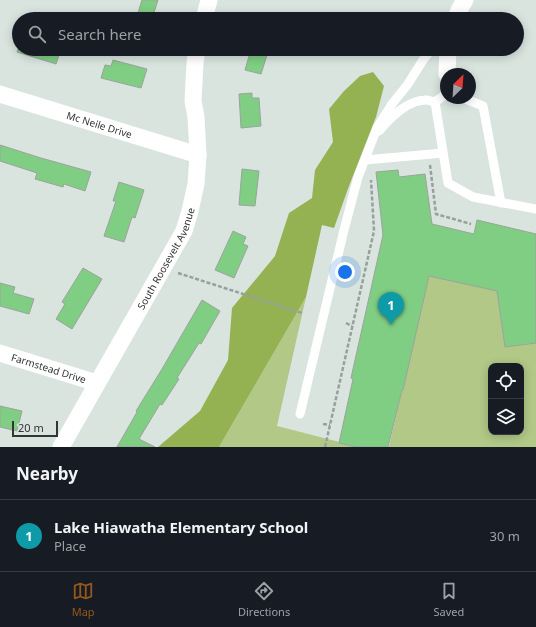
<!DOCTYPE html>
<style>
body{margin:0;font-family:"Noto Sans",sans-serif;background:#20242c;color:#f1f3f6}
.controls{position:absolute;right:12px;bottom:12px;display:grid;overflow:hidden;border-radius:8px;box-shadow:0 2px 10px #0003}
.controls button{width:36px;height:36px;display:grid;place-items:center;padding:0;border:0;border-bottom:1px solid #363941;background:#171b24;color:#f1f3f6;font:20px sans-serif}
.compass{position:absolute;left:440px;top:68px;width:36px;height:36px;border-radius:50%;background:#171b24;box-shadow:0 2px 10px #0003;rotate:25deg}
.scale{position:absolute;left:12px;bottom:10px;width:46px;box-sizing:border-box;padding-left:4px;border:2px solid #323634;border-top:0;font-size:11px;line-height:14px;white-space:nowrap;color:#323634;-webkit-text-stroke:3px #d9e4df;paint-order:stroke}
.you{position:absolute;left:345px;top:272px;width:14px;height:14px;margin:-10px;border:3px solid #fff;border-radius:50%;background:#1a73e8;box-shadow:0 0 0 6px #1a73e833}
.badge{display:grid;place-items:center;width:26px;height:26px;border-radius:50%;background:#95571c;color:#fff;font-size:13px;font-weight:700}
.pin{position:absolute;translate:-50% -33px;filter:drop-shadow(0 1px 2px #0008)}
.pin::after{content:'';position:absolute;top:21px;width:14px;height:12px;background:inherit;clip-path:polygon(0 0,100% 0,50% 100%)}
.list{margin:0;padding:0;list-style:none}
h2{display:flex;justify-content:space-between;align-items:center;height:52px;margin:0;padding:0 16px;font-size:17px}
h2 small{font-size:13px;font-weight:400;color:#9ea1a6}
.list li{display:grid;grid-template-columns:26px 1fr auto;gap:12px;align-items:center;box-sizing:border-box;height:72px;padding:0 16px;border-top:1px solid #363941}
.list b{display:block;font-size:15px;white-space:nowrap}
.list p{margin:0;font-size:13px;white-space:nowrap;color:#9ea1a6}
.list em{font-size:13px;font-style:normal;color:#9ea1a6}
.icon{flex:none;width:22px;height:22px;fill:none;stroke:currentColor;stroke-width:2;stroke-linecap:round;stroke-linejoin:round}
.map{position:relative;flex:none;width:536px;height:447px;overflow:hidden}
.search{position:absolute;background:#171b24;box-shadow:0 2px 10px #0003;left:12px;right:12px;top:12px;height:44px;display:flex;align-items:center;gap:10px;box-sizing:border-box;padding:0 14px;border-radius:22px;color:#9ea1a6;font-size:15px}
.sheet{height:124px;background:#171b24}
nav{display:flex;justify-content:space-around;align-items:center;box-sizing:border-box;height:56px;border-top:1px solid #363941;background:#171b24;font-size:11px;color:#9ea1a6}
nav a{display:grid;justify-items:center;gap:2px}
nav .on{color:#95571c}
.map>svg:first-child{display:block}
.green{fill:#b1c887;fill-rule:evenodd}
.forest{fill:#94b252}
.building{fill:#80cd84;stroke:#9ca39c}
.lines{fill:none;stroke-linecap:round;stroke-linejoin:round}
.path{stroke:#97a09c;stroke-width:2.5;stroke-dasharray:4 2;stroke-linecap:butt}
.lane{stroke:#fff;stroke-width:9}
.street{stroke:#fff;stroke-width:17}
.labels{text-anchor:middle;stroke-width:4;stroke-linejoin:round;paint-order:stroke}
.street-label{font-size:10px;fill:#323634;stroke:#d9e4df}
</style>
<div class="map">
<svg width="536" height="447" viewBox="0 0 536 447">
<rect width="100%" height="100%" fill="#d9e4df"/>
<path class="green" d="M430,271L449,280L497,291L505,347L536,343V447H389L402,390H403ZM491,366H521V432H491Z
M306,297L277,426L359,447H219Z"/>
<path class="forest" d="M373,72L384,86L376,117L349,186L334,228L322,225L306,297L219,447H158L200,411L228,360L232,308L275,256L289,213L312,198L315,170L333,142L329,109L344,91L360,76Z"/>
<path class="building" d="M142,0H158L152,19H139L140,17L137,16Z
M18,49H61L56,64L17,52Z
M251,49H265V51L268,52L261,74L245,70Z
M113,60L147,69L141,88L101,78L105,65L111,66Z
M252,93V98H259L261,126L241,128L239,94Z
M0,145L41,158L91,172L85,191L64,184L63,187L35,179L37,173L0,161Z
M242,169L259,171L255,206L239,205Z
M398,170L399,177L425,174L432,224L474,234L477,220L536,234V343L505,347L497,291L429,276L403,390H402L388,447H356L339,443L353,379L351,378L383,235L376,172Z
M119,182L144,190L135,218L132,217L124,242L104,236L116,201H113Z
M233,231L246,237L243,244L248,246L234,278L215,270Z
M83,268L102,279L72,329L56,319L65,304L62,302Z
M0,283L15,287L13,293L34,299L29,314L0,306Z
M202,300L220,311L201,344L199,343L177,378L179,379L162,405L160,404L139,439L155,447H117L137,412L136,411L162,369Z
M0,406L22,411L17,431L0,427Z"/>
<g class="lines">
<path class="path" d="M430,165L436,214L471,224
M178,273L302,313
M346,323L352,326
M323,424L330,425
M325,447L374,231L371,180"/>
<path class="lane" d="M446,94L435,102L448,183L473,197L536,209
M463,98L483,106L501,203
M379,131C390,118 407,100 426,100C429,100 433,102 435,102
M365,160L443,153
M300,414L344,230L358,177L377,128L392,104L408,84L423,60L432,49"/>
<g class="street">
<path d="M204,19L209,0"/>
<path d="M456,19L459,10L465,0"/>
<path d="M447,74L448,49"/>
<path id="s1" d="M0,94L198,155"/>
<path id="s2" d="M0,353L97,383"/>
<path id="s3" d="M61,447L184,231L190,211L196,184L198,155L196,117L193,101L195,63L197,49"/>
</g>
</g>
<g class="labels">
<g class="street-label">
<text dy="4" stroke="none"><textPath href="#s1" startOffset="104">Mc Neile Drive</textPath></text>
<text dy="4" stroke="none"><textPath href="#s3" startOffset="216">South Roosevelt Avenue</textPath></text>
<text dy="4" stroke="none"><textPath href="#s2" startOffset="51">Farmstead Drive</textPath></text>
</g>
</g>
</svg>
<div class="controls">
<button><svg class="icon" aria-label="locate" viewBox="0 0 24 24"><circle cx="12" cy="12" r="6"/><path d="M12 2v4M12 18v4M2 12h4M18 12h4"/></svg></button>
<button><svg class="icon" aria-label="layers" viewBox="0 0 24 24"><path d="M12 4l9 5-9 5-9-5zM3 14l9 5 9-5"/></svg></button>
</div>
<svg class="compass" viewBox="-18 -18 36 36"><path d="M0-13l5 13h-10z" fill="#e53935"/><path d="M0 13l5-13h-10z" fill="#9ea1a6"/></svg>
<div class="scale">20 m</div>
<div class="you"></div>
<div class="pin badge" style="left:391px;top:325px;background:#0f9aa8">1</div>
<div class="search"><svg class="icon" aria-label="search" viewBox="0 0 24 24"><circle cx="10" cy="10" r="6"/><path d="M15 15l6 6"/></svg>Search here</div>
</div>
<section class="sheet">
<h2>Nearby<small></small></h2>
<ul class="list">
<li><span class="badge" style="background:#0f9aa8">1</span><div><b>Lake Hiawatha Elementary School</b><p>Place</p></div><em>30 m</em></li>
</ul>
</section>
<nav>
<a class="on"><svg class="icon" aria-label="map" viewBox="0 0 24 24"><path d="M3 6l6-2 6 2 6-2v14l-6 2-6-2-6 2zM9 4v14M15 6v14"/></svg>Map</a>
<a><svg class="icon" aria-label="directions" viewBox="0 0 24 24"><path d="M12 3l9 9-9 9-9-9zM9 14v-3h6M13 9l2 2-2 2"/></svg>Directions</a>
<a><svg class="icon" aria-label="saved" viewBox="0 0 24 24"><path d="M7 4h10v16l-5-4-5 4z"/></svg>Saved</a>
</nav>
